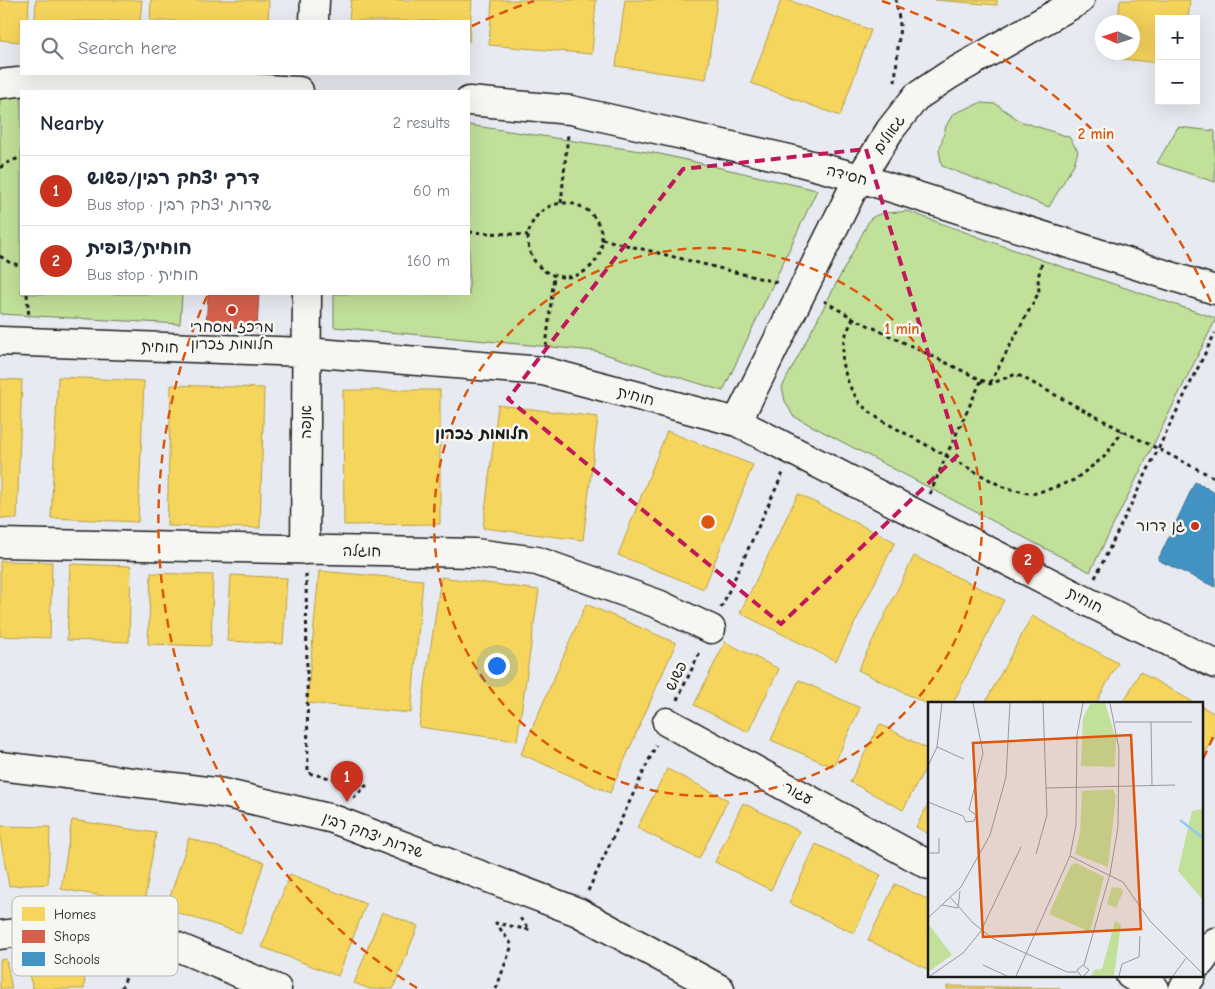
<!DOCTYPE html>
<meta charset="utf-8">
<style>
body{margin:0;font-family:"Comic Neue","Playpen Sans Hebrew",sans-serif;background:#f6f6f7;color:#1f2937}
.controls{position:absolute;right:15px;top:15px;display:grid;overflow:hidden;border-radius:0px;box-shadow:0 5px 20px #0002}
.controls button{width:45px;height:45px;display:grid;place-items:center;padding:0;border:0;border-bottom:1px solid #e0e1e3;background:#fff;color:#1f2937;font:25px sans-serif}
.compass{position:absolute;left:1095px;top:15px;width:45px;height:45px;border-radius:50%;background:#fff;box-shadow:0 5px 20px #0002;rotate:273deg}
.you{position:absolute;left:496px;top:665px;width:18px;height:18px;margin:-12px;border:4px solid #fff;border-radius:50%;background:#1a73e8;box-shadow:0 0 0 8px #1a73e833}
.badge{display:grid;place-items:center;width:32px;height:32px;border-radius:50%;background:#c8321e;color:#fff;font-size:16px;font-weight:700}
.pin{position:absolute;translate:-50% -41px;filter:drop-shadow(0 1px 2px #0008)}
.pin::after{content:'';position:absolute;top:26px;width:18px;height:15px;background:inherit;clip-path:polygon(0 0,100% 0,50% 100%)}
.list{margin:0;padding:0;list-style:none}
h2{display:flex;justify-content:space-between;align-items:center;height:65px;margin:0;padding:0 20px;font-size:21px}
h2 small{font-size:16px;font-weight:400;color:#747a83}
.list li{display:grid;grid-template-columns:32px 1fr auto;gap:15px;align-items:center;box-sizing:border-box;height:70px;padding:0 20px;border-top:1px solid #e0e1e3}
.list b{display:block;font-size:19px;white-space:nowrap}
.list p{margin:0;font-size:16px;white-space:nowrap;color:#747a83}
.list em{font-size:16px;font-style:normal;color:#747a83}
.icon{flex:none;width:28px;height:28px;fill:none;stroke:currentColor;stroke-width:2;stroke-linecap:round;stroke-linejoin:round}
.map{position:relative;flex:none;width:1215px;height:989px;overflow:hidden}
.search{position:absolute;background:#fff;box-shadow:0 5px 20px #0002;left:20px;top:20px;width:450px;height:55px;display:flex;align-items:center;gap:12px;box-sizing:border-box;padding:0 18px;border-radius:0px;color:#747a83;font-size:19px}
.panel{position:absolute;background:#fff;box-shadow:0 5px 20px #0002;left:20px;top:90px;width:450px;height:205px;border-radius:0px}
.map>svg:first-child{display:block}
.green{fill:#c1e099;stroke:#6e7e5a}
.homes{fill:#f6d55c;stroke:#b59e49}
.shops{fill:#d6604d;stroke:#9e4c3e}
.schools{fill:#4393c3;stroke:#376f91}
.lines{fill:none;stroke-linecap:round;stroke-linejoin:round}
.minor-casing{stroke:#1c1c1c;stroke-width:31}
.major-casing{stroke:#1c1c1c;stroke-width:31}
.path{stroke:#1c1c1c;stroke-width:3;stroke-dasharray:4 4;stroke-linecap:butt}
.minor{stroke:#f6f6f2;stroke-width:28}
.major{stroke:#f6f6f2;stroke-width:28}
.marked{fill:none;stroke:#c2185b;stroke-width:4;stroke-dasharray:10 6;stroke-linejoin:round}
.ring{fill:none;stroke:#de560d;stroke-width:2.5;stroke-dasharray:9 6}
.poi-dot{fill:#c8321e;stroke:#f6f6f2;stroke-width:2}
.labels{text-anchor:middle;stroke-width:5;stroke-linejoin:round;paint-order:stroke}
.street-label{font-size:15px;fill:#1c1c1c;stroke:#f6f6f2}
.poi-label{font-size:15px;fill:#1c1c1c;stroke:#f6f6f2}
.neighbourhood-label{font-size:16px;font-weight:bold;fill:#1c1c1c;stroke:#f6f6f2}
.inset-river{fill:none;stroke:#93c8f1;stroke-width:2.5}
.inset-road{fill:none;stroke:#96989b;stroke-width:1}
.view{fill:#de560d;fill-opacity:0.15;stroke:#de560d;stroke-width:2.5}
.inset-edge{fill:none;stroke:#1c1c1c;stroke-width:2.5}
.key{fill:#f6f6f2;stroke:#b5b5b2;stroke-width:1}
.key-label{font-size:14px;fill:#1c1c1c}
.centre{fill:#de560d;stroke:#f6f6f2;stroke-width:2.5}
.ring-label{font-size:15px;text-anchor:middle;font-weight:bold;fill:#de560d;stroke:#f6f6f2;stroke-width:5;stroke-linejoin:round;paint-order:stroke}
</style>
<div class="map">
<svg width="1215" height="989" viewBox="0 0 1215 989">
<rect width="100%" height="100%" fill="#e7eaf0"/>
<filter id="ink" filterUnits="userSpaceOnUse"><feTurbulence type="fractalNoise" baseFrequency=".02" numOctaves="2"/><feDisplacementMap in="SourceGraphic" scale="10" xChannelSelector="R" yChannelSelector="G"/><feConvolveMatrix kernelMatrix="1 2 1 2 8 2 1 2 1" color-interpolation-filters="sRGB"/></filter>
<g filter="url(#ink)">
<path class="green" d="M15,96L21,97V294H182L180,324L0,314V99Z
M980,103L996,104L1020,121L1069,137L1078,151L1074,164L1049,207L942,166L939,151L946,126L953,114Z
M469,125L660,154L817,190L723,391L595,351L334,327V294H469Z
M1178,127L1215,131V182L1157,163Z
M907,211L1042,260L1215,318V321L1090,572L793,416L785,401L782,387L870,219C883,210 891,214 907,211Z"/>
<path class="homes" d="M0,0H29L28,21H21V42L0,40Z
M36,0H142L140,21H35Z
M151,0H269L268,21H150Z
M351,0H472L469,42V21H349Z
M492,0H596L592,54L489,45Z
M625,0H717L706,79L616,66Z
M781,0H788L871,30L840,116L751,83Z
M935,0H997V5Z
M1120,0H1190L1188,19H1159V63L1114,58L1115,52H1132V22H1118Z
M58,377L144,381L138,522L51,518Z
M0,379L22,380L17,519L0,518Z
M171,385L264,388L260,528L167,526Z
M343,390H440V524L344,525Z
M498,405L598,417L583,540L483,528Z
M667,431L753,465L704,589L618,555Z
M798,494L895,542L836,661L740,613Z
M914,556L1004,600L953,703H929V705L858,670Z
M0,561L52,562L50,638L0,636Z
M70,564L131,566L129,642L67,640Z
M319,571L423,580L411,713L307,703Z
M151,573L213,575L211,646L148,644Z
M231,575L287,578L283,644L227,641Z
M441,577L539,590L517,741L419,727Z
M586,604L676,643L610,793L521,754Z
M1032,616L1118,663L1096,703H985Z
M725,642L779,669L748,732L694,705Z
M1140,672L1195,703H1123Z
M799,680L860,708L833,767L771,740Z
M1201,706L1215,714V736L1201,761Z
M880,724L929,750V761L903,810L850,782Z
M667,769L728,800L699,859L637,828Z
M743,803L799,831L771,890L715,862Z
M929,803V834L916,827Z
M72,820L156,833L144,903L61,889Z
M0,826L50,827L48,884L9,886L0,837Z
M189,838L264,862L241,933L166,909Z
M816,844L881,875L854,933L789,903Z
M290,874L366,904L338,976L262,947Z
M895,884L929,900V970L868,940Z
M382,912L418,926L393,989H370L354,983Z
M6,959L12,989H0V960Z
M27,968L85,973L84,989H33Z
M947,986L1061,988L947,989Z"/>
<path class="shops" d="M208,294H259L257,329L206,326Z"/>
<path class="schools" d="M1195,482L1215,492V587L1158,560Z"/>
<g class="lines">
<g class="minor-casing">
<path id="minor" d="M314,21L315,0
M0,84C99,72 200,85 299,91
M469,101L571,110L785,158L860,178L1215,290
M0,341L306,352L543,371L737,422L1084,600L1215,664
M737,422L851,193L890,130L916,97L949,75L1080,0
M0,543L475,553L537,561L658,604L711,629
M305,550L307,294
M667,722L929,865
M0,935L65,926L143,938L173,945L277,989
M1201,962L1215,942
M1130,975L1155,989
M1183,989L1192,975"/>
</g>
<g class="major-casing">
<path id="major" d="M0,766L223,793L333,819L578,912L720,989"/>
</g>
<path class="path" d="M895,82L900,25L896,0
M0,168L5,164L21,157
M528 240a37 37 0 1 1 74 0a37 37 0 1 1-74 0Z
M561,203L568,134
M469,232L528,235
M602,239L779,283
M0,256L9,262L21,266
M27,294L29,318
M824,301L853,318L990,384L1016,374L1123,431L1215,478
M853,318L844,339L842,363L849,385L860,404L879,419L1003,487L1032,494L1053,488L1074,480L1104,457L1123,431
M546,347L554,276
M990,383L1039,292L1038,278L1042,262
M930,494L946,456L982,379
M306,574L308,773L366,786L353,799
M1095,578L1215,333
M721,608L783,473
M677,700L700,652
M588,891L656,745
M121,989L133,962
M496,989L512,945L496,923L530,930L519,917"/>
<use href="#minor" class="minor"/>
<use href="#major" class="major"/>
</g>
</g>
<path class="marked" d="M866,149L959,454L781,624L508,399L683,169Z"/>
<g class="ring">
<circle cx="708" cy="522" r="274"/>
<path d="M1213 737A549 549 0 0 1 1201 763M417 988A549 549 0 0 1 208 294M472 26A549 549 0 0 1 534 1M882 1A549 549 0 0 1 1213 307"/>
</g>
<g class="poi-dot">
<circle cx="232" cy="310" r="5"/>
<circle cx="1195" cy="526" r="5"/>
</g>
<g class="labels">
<g class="street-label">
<text transform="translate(889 134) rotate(-55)" y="5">גאולים</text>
<text transform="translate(847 175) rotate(15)" y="5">חסידה</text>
<text transform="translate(160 347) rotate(2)" y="5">חוחית</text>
<text transform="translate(636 396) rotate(15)" y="5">חוחית</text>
<text transform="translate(306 422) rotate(-90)" y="5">אנפה</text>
<text transform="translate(362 551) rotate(1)" y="5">חוגלה</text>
<text transform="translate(1085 600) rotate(27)" y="5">חוחית</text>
<text transform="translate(676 676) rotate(-64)" y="5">פשוש</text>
<text transform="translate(798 793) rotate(29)" y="5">עגור</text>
<text transform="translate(373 835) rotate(20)" y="5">שדרות יצחק רבין</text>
</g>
<g class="poi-label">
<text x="232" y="332">מרכז מסחרי<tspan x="232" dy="17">חלומות זכרון</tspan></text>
<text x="1185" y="531" text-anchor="end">גן דרור</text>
</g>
<g class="neighbourhood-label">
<text x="482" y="439">חלומות זכרון</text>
</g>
</g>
<g transform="translate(928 702)">
<rect width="275" height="275" fill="#e7eaf0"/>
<path d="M177,1L188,36L187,65L153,64L155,16L162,2ZM185,87L188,94L180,165L147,152L152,131L154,89ZM275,107V198L250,169L264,109ZM148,161L176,175L162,230L121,212L143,163ZM184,185L193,186L195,190L188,206L179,202ZM187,219L193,222L186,274H163L166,268L174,267ZM2,224L24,253L0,270V225Z" fill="#c1e099"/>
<path class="inset-river" d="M252,118L275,136"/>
<path class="inset-road" d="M187,20H264M223,20L224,83M9,45L36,57M0,64L9,45L14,1M118,86L247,83M0,100L35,114M41,108L55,51L45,1M35,114L38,120L46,119L48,113L41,108M0,151H11V136M108,152L119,113L115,1M142,154L195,180L222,219L275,272M23,196L45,221L64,236L139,270H149M14,203L30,206L32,189M0,216L33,185L62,133L78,75L82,1M55,263L79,274M156,263L182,172L190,125L191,47L182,1M2,274L35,251L53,229L93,145M88,274L142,154L148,123L149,33L155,1M153,274L149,268L155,263L161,268L156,274M191,274L194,262L211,255L212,234M245,274L258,256"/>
<path class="view" d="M203,33L213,227L55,235L45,41Z"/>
<rect width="275" height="275" class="inset-edge"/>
</g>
<rect x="12" y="896" width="166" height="80" rx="8" class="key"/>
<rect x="22" y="907" width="23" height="14" fill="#f6d55c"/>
<rect x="22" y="930" width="23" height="13" fill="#d6604d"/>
<rect x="22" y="952" width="23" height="14" fill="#4393c3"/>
<g class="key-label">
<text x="54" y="919">Homes</text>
<text x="54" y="941">Shops</text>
<text x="54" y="964">Schools</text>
</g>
<circle cx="708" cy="522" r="8" class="centre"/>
<g class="ring-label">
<text x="1096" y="139">2 min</text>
<text x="902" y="334">1 min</text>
</g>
</svg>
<div class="controls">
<button>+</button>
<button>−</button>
</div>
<svg class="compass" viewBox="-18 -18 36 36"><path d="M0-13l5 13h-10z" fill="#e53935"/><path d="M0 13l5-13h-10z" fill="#747a83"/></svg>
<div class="you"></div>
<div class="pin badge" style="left:347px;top:802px">1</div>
<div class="pin badge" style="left:1028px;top:585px">2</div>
<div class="search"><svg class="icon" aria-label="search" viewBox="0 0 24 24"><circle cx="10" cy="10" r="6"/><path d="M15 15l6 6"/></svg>Search here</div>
<section class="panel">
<h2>Nearby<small>2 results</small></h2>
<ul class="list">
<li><span class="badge">1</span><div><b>דרך יצחק רבין/פשוש</b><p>Bus stop · שדרות יצחק רבין</p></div><em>60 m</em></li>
<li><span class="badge">2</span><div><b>חוחית/צופית</b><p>Bus stop · חוחית</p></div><em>160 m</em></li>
</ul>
</section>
</div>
